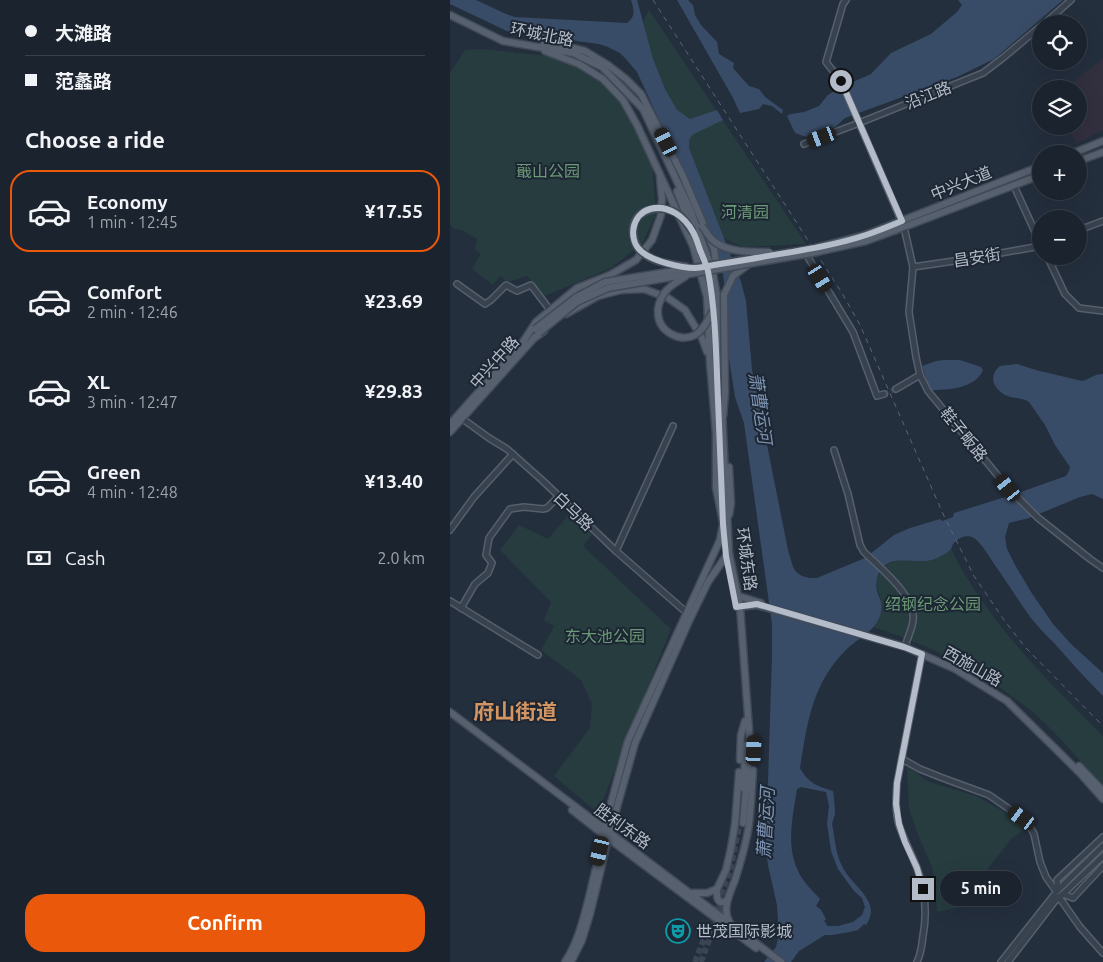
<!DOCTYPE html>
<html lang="en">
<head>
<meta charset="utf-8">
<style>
  body { margin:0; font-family:Ubuntu,"Noto Sans SC",sans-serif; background:#282f3a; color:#f1f3f6; height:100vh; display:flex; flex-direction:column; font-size:19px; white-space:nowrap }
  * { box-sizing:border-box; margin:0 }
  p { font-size:16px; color:#a0a4aa }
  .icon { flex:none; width:28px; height:28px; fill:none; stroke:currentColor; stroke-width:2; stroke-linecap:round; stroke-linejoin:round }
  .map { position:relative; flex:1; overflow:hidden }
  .panel { display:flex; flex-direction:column; background:#1b232e; width:450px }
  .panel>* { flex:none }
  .top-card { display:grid; align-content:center; height:110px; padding:0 25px; background:#1b232e }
  .controls { position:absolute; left:582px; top:15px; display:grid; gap:10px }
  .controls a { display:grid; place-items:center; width:55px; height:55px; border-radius:50%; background:#1b232e; box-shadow:0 5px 20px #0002,0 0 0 1px #39404a; font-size:25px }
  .end { position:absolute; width:22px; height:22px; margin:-11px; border:6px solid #b4bcc9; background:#111; box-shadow:0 0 0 2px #111 }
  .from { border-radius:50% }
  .bubble { position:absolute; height:35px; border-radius:18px; background:#1b232e; box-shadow:0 5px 20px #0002,0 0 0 1px #39404a; font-size:16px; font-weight:700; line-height:35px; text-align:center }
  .car { position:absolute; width:15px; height:30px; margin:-15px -8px; border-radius:6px; box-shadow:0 0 4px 1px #0007; background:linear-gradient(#222 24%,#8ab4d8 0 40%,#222 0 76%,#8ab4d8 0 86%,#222 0) }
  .top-card b { display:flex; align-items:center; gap:18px; height:48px; font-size:19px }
  .top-card b+b { border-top:1px solid #39404a }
  .top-card i { width:12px; height:12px; background:#f1f3f6 }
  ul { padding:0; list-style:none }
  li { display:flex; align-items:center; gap:15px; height:82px; margin:0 10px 8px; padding:0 15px; border:2px solid transparent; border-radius:20px }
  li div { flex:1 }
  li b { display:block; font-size:19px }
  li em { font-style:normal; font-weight:700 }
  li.on { border-color:#ea580c }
  li>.icon { width:45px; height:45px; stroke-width:1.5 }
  h2 { padding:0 25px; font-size:22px; line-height:60px }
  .pay { display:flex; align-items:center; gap:12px; height:55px; padding:0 25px; font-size:19px }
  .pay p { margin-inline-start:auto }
  .primary-button { display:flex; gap:10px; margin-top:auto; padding:10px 25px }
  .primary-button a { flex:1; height:58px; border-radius:20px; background:#ea580c; color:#fff; font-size:20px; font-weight:700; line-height:58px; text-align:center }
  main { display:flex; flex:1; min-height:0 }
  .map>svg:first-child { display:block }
  .medical { fill:#32303f }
  .green { fill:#263c3f }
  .water { fill:#394c67; fill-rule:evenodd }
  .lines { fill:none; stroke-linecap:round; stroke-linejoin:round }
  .minor-tunnel { stroke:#3a4453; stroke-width:5; stroke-dasharray:5 2.5; stroke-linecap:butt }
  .major-tunnel { stroke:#3a4453; stroke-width:6; stroke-dasharray:6 3; stroke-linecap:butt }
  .minor-casing { stroke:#565f6c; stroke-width:8 }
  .major-casing { stroke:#414a57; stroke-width:9 }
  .minor { stroke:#38414e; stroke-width:5 }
  .major { stroke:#56606e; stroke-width:6 }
  .rail { stroke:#5a6575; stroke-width:1; stroke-dasharray:5 5; stroke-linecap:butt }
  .major-bridge-casing { stroke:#414a57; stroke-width:9; stroke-linecap:butt }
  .major-bridge { stroke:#56606e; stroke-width:6 }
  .route { stroke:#b4bcc9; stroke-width:6 }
  .labels { text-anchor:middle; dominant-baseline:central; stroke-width:4; stroke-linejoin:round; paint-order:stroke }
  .street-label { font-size:16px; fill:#b4bcc9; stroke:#1d2633 }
  .park-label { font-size:16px; fill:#6b9a76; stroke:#1d2633 }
  .poi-label { font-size:16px; fill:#b4bcc9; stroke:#1d2633; text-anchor:start }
  .water-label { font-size:18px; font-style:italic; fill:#7c92b1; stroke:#1d2633 }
  .district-label { font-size:21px; font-weight:bold; fill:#d59563; stroke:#1d2633 }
</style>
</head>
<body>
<main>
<section class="panel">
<div class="top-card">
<b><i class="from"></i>大滩路</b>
<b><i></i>范蠡路</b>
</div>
<h2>Choose a ride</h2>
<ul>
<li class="on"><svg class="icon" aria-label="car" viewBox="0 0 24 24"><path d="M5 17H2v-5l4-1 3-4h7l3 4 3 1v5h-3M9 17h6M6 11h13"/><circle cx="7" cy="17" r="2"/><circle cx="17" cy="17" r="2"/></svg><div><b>Economy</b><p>1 min · 12:45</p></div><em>¥17.55</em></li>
<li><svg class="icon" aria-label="car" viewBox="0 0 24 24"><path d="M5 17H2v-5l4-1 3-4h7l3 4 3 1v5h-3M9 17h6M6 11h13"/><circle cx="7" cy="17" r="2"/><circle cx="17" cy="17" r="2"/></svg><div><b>Comfort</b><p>2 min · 12:46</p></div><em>¥23.69</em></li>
<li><svg class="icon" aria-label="car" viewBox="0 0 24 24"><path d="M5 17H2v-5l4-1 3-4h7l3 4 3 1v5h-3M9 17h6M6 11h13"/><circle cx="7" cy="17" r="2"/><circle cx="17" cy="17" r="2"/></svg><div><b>XL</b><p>3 min · 12:47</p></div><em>¥29.83</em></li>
<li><svg class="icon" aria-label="car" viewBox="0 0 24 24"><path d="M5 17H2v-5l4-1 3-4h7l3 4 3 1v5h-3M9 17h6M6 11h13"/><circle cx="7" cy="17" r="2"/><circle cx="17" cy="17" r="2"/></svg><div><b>Green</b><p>4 min · 12:48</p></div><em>¥13.40</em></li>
</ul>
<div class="pay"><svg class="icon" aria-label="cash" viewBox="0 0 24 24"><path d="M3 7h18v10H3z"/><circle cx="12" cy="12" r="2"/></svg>Cash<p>2.0 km</p></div>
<div class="primary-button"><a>Confirm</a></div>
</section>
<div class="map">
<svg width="653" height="962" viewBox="0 0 653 962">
  <rect width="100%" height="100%" fill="#242f3e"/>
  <!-- medical -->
  <polygon class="medical" points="653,58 653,130 626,144 618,126 629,126 629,89 616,89"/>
  <!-- green -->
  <g class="green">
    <polygon points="199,10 356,244 293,247 269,236 186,36"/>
    <polygon points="32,49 127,59 166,91 202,160 206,214 192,244 161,268 95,296 77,276 58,282 50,276 43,285 22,269 31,254 25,250 27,239 12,230 5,229 0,225 0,73 15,50"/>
    <polygon points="120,513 142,534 133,546 221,629 148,813 104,776 140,728 142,704 131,680 91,650 104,626 94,620 101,602 50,550 69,525 98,539"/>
    <path d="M501 549C510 568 521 585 533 602 567 652 611 693 653 736V786C634 766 616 744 596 724 547 679 487 647 423 627 427 622 431 609 431 602 430 593 425 590 427 579 430 562 447 560 461 560 466 561 472 562 477 561 486 560 494 554 501 549Z"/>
    <polygon points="457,766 479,782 526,796 558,814 567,820 575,829 562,838 507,908 487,912 483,869 468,835 459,808"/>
  </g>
  <!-- water -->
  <g class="water">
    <path d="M0 0H26L56 14 65 17 177 23C186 17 184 9 181 0H187L203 59 215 89 227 110 240 119 267 110 273 120 242 135 239 141V148L291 282 296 301 302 370 338 550 343 567 346 572 352 576 360 578H367L415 558 444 535 460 528 490 519 492 521 503 517 504 513 571 492 616 476 619 471 620 467 605 445 595 425 579 402C572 397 563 399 555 395 543 388 538 376 550 366L567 364 586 370 632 381C641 379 643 374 653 374V499L642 494 630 497 579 518 559 523 555 537 557 549 565 565 581 592 603 624 622 645 653 673V696C636 679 620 661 604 643 596 635 588 627 581 618 570 603 560 587 549 571 543 563 532 543 524 538 518 534 509 537 504 543 502 545 502 547 501 549 498 553 489 557 485 559 468 566 444 553 431 569 427 575 425 584 427 591 428 595 430 598 431 602 432 607 431 616 428 620 423 632 404 641 395 651 362 684 357 724 350 768 358 783 367 786 383 791 384 795 385 810 385 814 384 818 382 822 382 825 382 826 383 827 383 829 385 841 386 854 392 866 401 886 433 901 416 925L414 924 408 930 400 932 382 935H375L349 951 341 962H314L326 947 329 935 327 905 318 865 316 847 322 655V624L294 423 285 397 278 352 277 307 273 274 270 260 262 249 234 174 187 72 176 59 170 53 158 47 149 44 59 32 0 4ZM351 787 376 792 379 806 377 823 381 851 388 869 404 891 412 898 415 907 412 915 403 922 388 926H377L376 923 374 921 376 919 371 910 366 906 370 899C365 893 359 888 354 881 334 853 342 821 347 789Z"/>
    <polygon points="227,0 238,0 243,5 245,15 251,25 267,42 269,54 284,63 283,68 299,86 309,89 315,97 333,110 332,114 322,106 313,104 309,109 290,113 282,96"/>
    <polygon points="508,0 613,0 544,59 507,77 395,118 384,128 359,138 345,133 337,116 341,114 354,112 369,106 378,95 387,89 421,74 441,53 481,34 507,12 512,5"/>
    <path d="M494 360H510L531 367 533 370C525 389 497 390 480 390L472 366 486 361Z"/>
  </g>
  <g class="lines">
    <!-- minor-tunnel -->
    <polyline class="minor-tunnel" points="434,394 446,389"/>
    <!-- major-tunnel -->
    <g class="major-tunnel">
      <polyline points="245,962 280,871 290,823"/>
      <polyline points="251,962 275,897"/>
    </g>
    <!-- minor casing -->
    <g class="minor-casing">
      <g id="minor">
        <polyline points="396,0 393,4 376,62 391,81 454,227 463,267 459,312 466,357 470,375 478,391 558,488 587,517 640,559 653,568"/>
        <polyline points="594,24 621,0"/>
        <polyline points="354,144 409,123 533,73 554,57 591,26"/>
        <polyline points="564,186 591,245"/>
        <polyline points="629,230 653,221"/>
        <polyline points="356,254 403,332 427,396 434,394"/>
        <polyline points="597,256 615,294 629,308 653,311"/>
        <polyline points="463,267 511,260 591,246"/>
        <polyline points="7,284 35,304 41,300 56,285 67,291 81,285 100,310"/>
        <polyline points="446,389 470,375"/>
        <polyline points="10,417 39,438 57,449 93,481 166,551 237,613"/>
        <path d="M384 450 398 494 410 545 414 552C430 568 467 597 463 621 462 629 457 639 455 647"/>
        <polyline points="0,530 24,497 63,454"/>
        <polyline points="166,551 223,426"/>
        <polyline points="0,601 88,655"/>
        <polyline points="11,608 25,584 38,573 42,563 36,555 39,538 60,509 74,507 93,509 97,508 109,496"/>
        <polyline points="452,759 470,769 490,777 539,795 572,818 578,823 584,834 590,862 596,877 606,891"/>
        <polyline points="608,890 653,846"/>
        <polyline points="613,894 653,856"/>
        <polyline points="609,897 630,927 653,953"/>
        <path d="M467 962C471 954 472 945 473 936 477 914 475 889 467 868 461 853 454 840 449 825 445 811 446 797 447 783L472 654"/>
        <polyline points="551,962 608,890 607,880 653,837"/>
        <polyline points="558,962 605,901 613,894 623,898 653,866"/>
      </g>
    </g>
    <!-- major casing -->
    <g class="major-casing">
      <g id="major">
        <polyline points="0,15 53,41 123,53 152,67 193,109 240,209 262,269 268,301 272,402"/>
        <polyline points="93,45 101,43 135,51 158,65 176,79 191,94 232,174 264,249 267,268"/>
        <polyline points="95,51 129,64 153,79 173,100 187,125 243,246 257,297 260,363 266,433 266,488 273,522"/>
        <polyline points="621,154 653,141"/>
        <polyline points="629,161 653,152"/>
        <polyline points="227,191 257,269 263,302 267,382"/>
        <polyline points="441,225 591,166"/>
        <polyline points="446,230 591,175"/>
        <polyline points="274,295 283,276 299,264"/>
        <polyline points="116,314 148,296 171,290 194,289 218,298 235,310 252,338 257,352"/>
        <polyline points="83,339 94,331"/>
        <polyline points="73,342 86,322 127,288 160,275 186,260 202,240 211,215 212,198 210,178"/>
        <polyline points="272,412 279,553 290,606 300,743 293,823"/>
        <polyline points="0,424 74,341"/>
        <polyline points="0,432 86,336"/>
        <polyline points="279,467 281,504 279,515"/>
        <polyline points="285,595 311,603"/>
        <polyline points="287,607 307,605 455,647 505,669 557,701 629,772 653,799"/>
        <polyline points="0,712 331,962"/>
        <polyline points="290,760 291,735 295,721"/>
        <polyline points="629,766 653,791"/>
        <polyline points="293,788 296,745"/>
        <path d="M122 810C182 858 245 902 306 948"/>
        <path d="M267 889C267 894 266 899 270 902H275L278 899"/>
        <polyline points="241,893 257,893 267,889 276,870 281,848 285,824 289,772"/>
        <path d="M279 921C272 908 280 893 285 880 290 864 297 840 299 824 301 806 302 788 303 770"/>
        <path d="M115 962C129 941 135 913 141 889 145 871 150 853 154 835V829L178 741 270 540 273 524"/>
        <polyline points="121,962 132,940 140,914 160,832 185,743 239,621 258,582 276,556 279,553"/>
      </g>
    </g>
    <!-- minor -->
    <use href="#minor" class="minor"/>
    <!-- major -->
    <use href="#major" class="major"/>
    <!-- rail -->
    <polyline class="rail" points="203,0 392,293 410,325 494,516 524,576 554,620 575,647 653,726"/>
    <!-- major-bridge casing -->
    <g class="major-bridge-casing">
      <g id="major-bridge">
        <path d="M252 226C256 231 259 238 265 242 280 253 302 252 320 252"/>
        <path d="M238 267C222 264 203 263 191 251 187 248 185 243 184 238 177 210 209 202 228 214 234 218 238 226 243 232"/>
        <path d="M236 276C229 281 220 285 215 292 211 298 207 307 208 314 209 331 229 343 245 335 254 330 258 319 263 311"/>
        <polyline points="85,329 125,298 155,282 361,249 415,235 441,225"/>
        <polyline points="89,333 127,302 158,288 362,253 416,241 446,230"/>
        <polyline points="273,417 275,393 274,295"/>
      </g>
    </g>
    <!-- major-bridge -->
    <use href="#major-bridge" class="major-bridge"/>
  </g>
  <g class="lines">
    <!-- route -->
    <path class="route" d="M391 81 452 221C440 226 428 231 416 235 380 247 339 252 301 259 289 261 276 263 264 265 258 266 251 268 245 268 230 268 203 261 192 252 177 240 182 214 200 209 218 204 235 217 243 232 246 237 248 244 250 250 253 257 256 264 258 271 266 313 266 357 268 400 270 441 271 483 273 524L276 556 286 607 307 604 454 647 472 654 447 783 446 804 449 824 455 842 467 868 473 889"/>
  </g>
  <!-- icons -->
  <defs>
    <g id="theatre-ring" transform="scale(1.25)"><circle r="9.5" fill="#1d2633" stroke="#0f9aa8" stroke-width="1.5"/><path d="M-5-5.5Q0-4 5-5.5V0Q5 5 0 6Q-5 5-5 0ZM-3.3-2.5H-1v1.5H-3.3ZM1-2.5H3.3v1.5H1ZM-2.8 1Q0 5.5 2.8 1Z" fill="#0f9aa8"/></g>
  </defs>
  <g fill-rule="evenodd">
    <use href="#theatre-ring" x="228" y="931"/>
  </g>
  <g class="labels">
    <!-- street labels -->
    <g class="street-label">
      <text transform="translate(92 34) rotate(11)">环城北路</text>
      <text transform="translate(478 95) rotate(-22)">沿江路</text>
      <text transform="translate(511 183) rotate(-22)">中兴大道</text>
      <text transform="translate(527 257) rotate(-9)">昌安街</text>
      <text transform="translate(44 362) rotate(-48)">中兴中路</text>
      <text transform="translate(514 434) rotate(51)">鞋子畈路</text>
      <text transform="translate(124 511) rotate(44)">白马路</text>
      <text transform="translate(297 559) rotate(82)">环城东路</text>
      <text transform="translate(523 666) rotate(29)">西施山路</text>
      <text transform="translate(173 826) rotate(36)">胜利东路</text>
    </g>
    <!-- park labels -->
    <g class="park-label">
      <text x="98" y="171">蕺山公园</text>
      <text x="295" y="212">河清园</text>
      <text x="483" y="604">绍钢纪念公园</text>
      <text x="155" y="636">东大池公园</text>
    </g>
    <!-- poi labels -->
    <g class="poi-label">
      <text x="246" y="931">世茂国际影城</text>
    </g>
    <!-- water labels -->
    <g class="water-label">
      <text transform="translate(311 408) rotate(82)">萧曹运河</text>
      <text transform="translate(315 823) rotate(-87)">萧曹运河</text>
    </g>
    <!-- district labels -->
    <g class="district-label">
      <text x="65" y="711">府山街道</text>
    </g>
  </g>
</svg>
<div class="controls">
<a><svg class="icon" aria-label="locate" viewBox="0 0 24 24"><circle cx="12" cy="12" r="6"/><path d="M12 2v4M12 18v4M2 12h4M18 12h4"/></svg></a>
<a><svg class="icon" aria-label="layers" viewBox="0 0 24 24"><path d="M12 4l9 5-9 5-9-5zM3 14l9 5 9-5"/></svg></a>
<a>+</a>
<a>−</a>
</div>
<i class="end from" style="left:391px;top:81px"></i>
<i class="end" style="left:473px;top:889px"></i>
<div class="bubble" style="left:490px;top:871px;width:82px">5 min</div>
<i class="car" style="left:372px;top:137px;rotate:249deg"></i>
<i class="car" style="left:216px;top:142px;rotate:333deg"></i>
<i class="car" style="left:370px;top:278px;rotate:148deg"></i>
<i class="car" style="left:558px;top:488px;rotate:321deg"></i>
<i class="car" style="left:304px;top:750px;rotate:3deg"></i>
<i class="car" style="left:572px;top:818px;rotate:306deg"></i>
<i class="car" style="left:150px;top:851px;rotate:193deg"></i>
</div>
</main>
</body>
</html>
